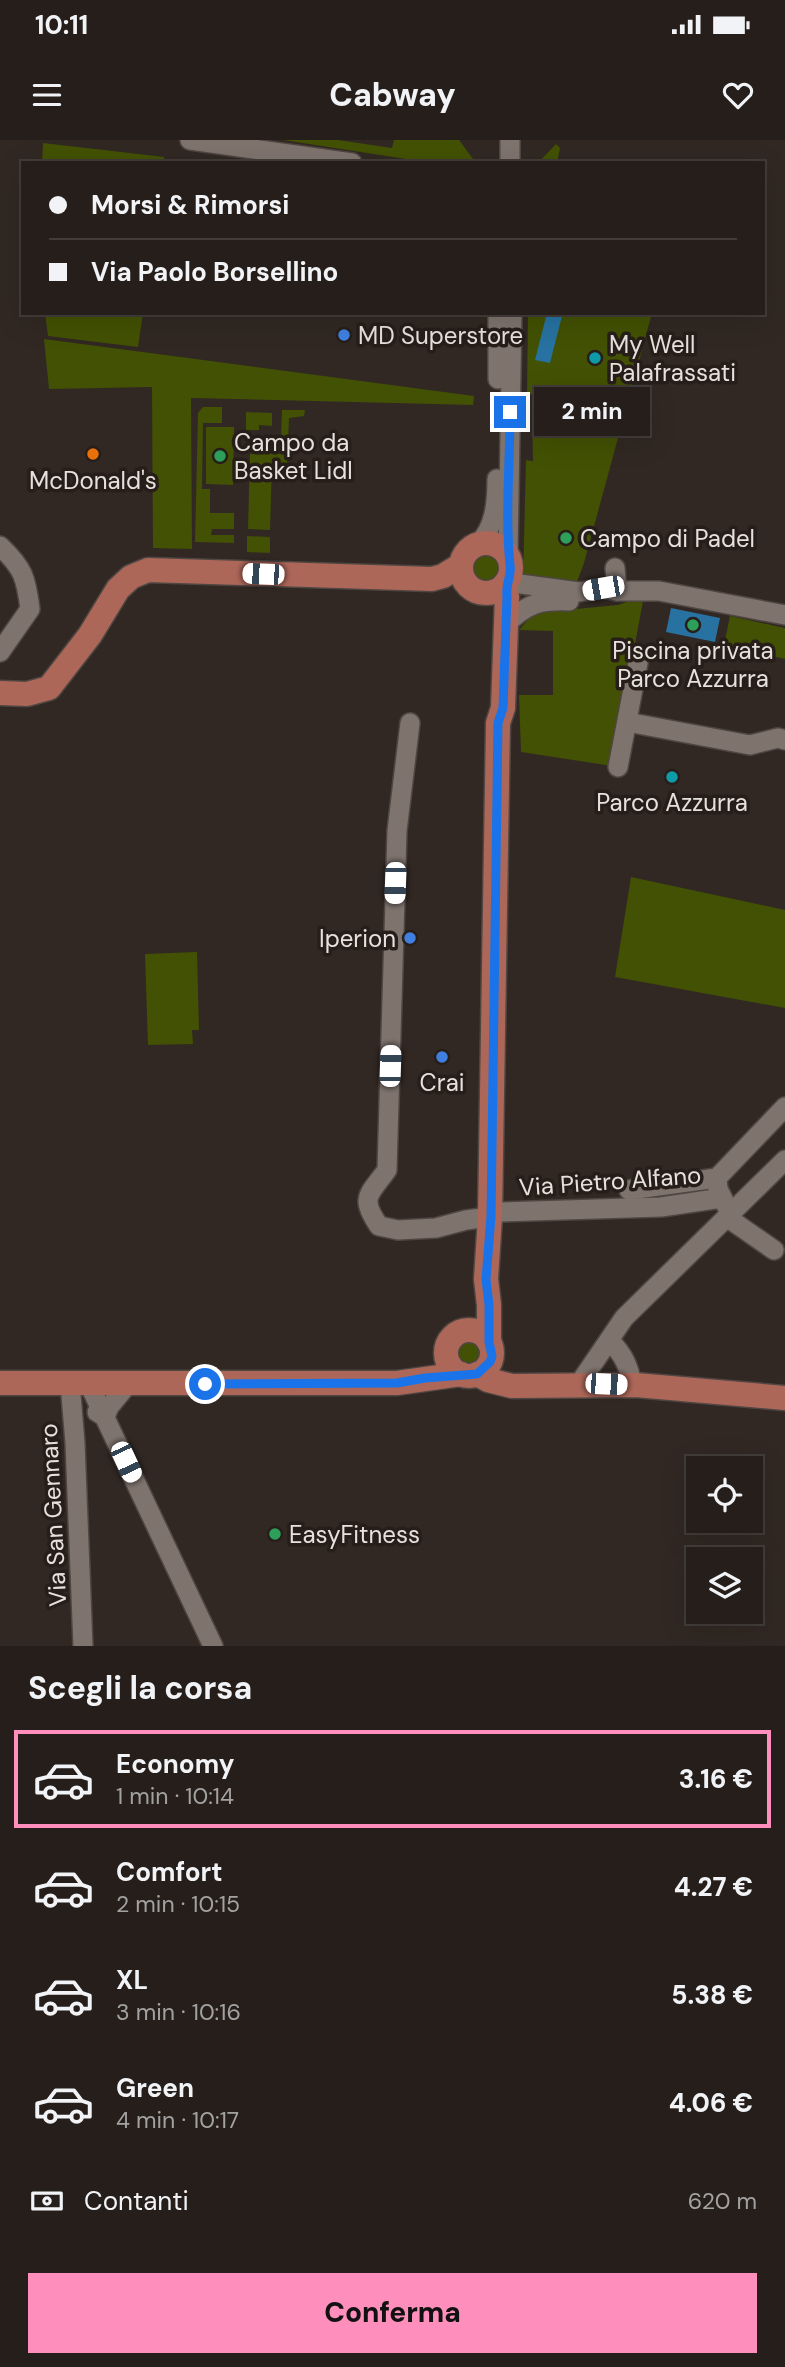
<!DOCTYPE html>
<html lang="it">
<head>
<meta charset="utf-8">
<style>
  body { margin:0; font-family:"DM Sans",sans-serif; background:#312b27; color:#f1f3f6; height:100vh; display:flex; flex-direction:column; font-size:26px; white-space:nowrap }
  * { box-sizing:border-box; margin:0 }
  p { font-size:23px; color:#a3a2a2 }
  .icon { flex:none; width:38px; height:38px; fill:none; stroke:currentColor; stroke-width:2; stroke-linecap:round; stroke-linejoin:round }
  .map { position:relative; height:1506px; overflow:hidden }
  .side { display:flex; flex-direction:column; background:#251e1a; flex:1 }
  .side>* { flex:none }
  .top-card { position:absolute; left:21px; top:21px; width:744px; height:154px; border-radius:0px; box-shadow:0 7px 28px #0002,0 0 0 2px #423c39; display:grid; align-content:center; height:154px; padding:0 28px; background:#251e1a }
  .fabs { position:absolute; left:686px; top:1316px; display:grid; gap:14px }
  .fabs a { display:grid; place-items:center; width:77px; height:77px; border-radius:0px; background:#251e1a; box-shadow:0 7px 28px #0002,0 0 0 2px #423c39; font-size:35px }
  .end { position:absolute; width:32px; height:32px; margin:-16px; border:9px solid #1a73e8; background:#fff; box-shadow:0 0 0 4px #fff }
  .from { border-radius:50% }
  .bubble { position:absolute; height:49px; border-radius:0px; background:#251e1a; box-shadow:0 7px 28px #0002,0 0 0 2px #423c39; font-size:23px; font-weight:800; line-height:49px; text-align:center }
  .car { position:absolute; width:21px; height:42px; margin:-21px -10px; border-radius:9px; box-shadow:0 0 5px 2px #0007; background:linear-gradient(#fff 24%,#345 0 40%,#fff 0 76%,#345 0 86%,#fff 0) }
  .top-card b { display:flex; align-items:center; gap:24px; height:66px; font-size:26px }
  .top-card b+b { border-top:2px solid #423c39 }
  .top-card i { width:18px; height:18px; background:#f1f3f6 }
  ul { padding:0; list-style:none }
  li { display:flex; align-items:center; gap:21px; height:98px; margin:0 14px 10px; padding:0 14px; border:4px solid transparent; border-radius:0px }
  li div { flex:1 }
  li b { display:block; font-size:26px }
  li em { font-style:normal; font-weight:800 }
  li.current { border-color:#fe8ebb }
  li>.icon { width:63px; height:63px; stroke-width:1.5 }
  h2 { padding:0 28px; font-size:32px; line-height:84px }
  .pay { display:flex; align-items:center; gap:18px; height:77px; padding:0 28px; font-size:26px }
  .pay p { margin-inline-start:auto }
  .cta { display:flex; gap:14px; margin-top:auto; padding:14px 28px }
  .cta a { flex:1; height:80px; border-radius:0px; background:#fe8ebb; color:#111; font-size:28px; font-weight:800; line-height:80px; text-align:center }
  .status { display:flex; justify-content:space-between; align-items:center; height:49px; padding:0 35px; background:#251e1a; direction:ltr }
  .status svg { height:19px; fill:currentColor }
  header { display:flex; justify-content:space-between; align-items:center; height:91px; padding:0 28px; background:#251e1a; font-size:32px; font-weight:800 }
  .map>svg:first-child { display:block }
  .green { fill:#425103 }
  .water { fill:#2772a1 }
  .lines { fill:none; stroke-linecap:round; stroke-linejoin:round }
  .minor-casing { stroke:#4f4642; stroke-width:22 }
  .major-casing { stroke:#4f4642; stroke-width:27 }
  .minor { stroke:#7e736d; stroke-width:19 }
  .major { stroke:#ad6759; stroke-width:24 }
  .route { stroke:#1a73e8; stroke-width:9 }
  .shop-dot { fill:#3f7fe0; stroke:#271e19; stroke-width:2.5 }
  .culture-dot { fill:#0f9aa8; stroke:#271e19; stroke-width:2.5 }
  .food-dot { fill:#e8710a; stroke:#271e19; stroke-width:2.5 }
  .leisure-dot { fill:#2e9e5b; stroke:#271e19; stroke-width:2.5 }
  .labels { text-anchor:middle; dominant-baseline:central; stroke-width:7; stroke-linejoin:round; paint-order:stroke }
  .poi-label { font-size:24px; fill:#e7e1dd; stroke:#271e19; text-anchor:start }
  .street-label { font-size:24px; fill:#e7e1dd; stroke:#271e19 }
</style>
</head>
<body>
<div class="status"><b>10:11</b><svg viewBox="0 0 49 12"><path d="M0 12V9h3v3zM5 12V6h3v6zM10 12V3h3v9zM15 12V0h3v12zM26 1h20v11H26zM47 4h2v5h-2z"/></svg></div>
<header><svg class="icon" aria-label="menu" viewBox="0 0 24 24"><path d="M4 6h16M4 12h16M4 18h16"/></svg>Cabway<svg class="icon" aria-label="heart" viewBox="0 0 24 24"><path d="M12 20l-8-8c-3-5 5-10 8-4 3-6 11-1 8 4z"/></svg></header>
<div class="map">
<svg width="785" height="1506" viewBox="0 0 785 1506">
  <rect width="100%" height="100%" fill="#312823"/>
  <!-- green -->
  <g class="green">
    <polygon points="283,0 338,0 392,8 394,0 459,0 476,23 432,23"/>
    <polygon points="43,3 164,17 164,23 42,23"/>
    <polygon points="556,4 560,8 557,23 538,23"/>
    <polygon points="45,173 143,173 138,207 48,196"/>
    <polygon points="528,173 652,173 584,423 575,447 523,439 526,320 533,321 532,272 536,256 527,253"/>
    <polygon points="44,199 474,256 473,265 191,258 192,409 153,408 152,247 49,249"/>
    <polygon points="203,267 222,267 222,283 203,283 202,349 210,349 210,373 234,373 234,389 212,389 211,395 234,395 234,403 195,402 198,273"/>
    <polygon points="282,270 305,270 304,276 289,278 287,323 272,323 270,390 248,389 250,314 256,314 257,297 281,298"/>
    <polygon points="246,272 272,273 272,286 259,285 259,290 246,290"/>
    <polygon points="206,287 234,287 233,345 206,344"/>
    <polygon points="247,396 270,397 270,413 247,412"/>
    <circle cx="486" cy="428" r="12"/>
    <polygon points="644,456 612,626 521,612 519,555 553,555 553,491 519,490 534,473 618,465"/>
    <polygon points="730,476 785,488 785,519 724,505"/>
    <polygon points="631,737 785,770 785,868 615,837"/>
    <polygon points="197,812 199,890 192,890 193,904 148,905 145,814"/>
    <circle cx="468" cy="1213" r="11"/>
  </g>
  <!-- water -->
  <g class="water">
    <polygon points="547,173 562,176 550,223 535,220"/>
    <polygon points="671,468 720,478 715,502 666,492"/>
  </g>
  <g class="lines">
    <!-- minor casing -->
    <g class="minor-casing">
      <g id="minor">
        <polyline points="190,0 352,23"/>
        <polyline points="510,23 510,0"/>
        <polyline points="498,173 498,239"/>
        <path d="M478 404C495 388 497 362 497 339"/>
        <path d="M0 406C23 428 26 437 30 469L0 512"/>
        <polyline points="508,417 512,173"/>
        <polyline points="615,428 617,451"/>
        <polyline points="506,442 579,452 603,448 617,451 659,451 785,475"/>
        <path d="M506 484C528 463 540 460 569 461"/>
        <polyline points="627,582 750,605 778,598 785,600"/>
        <path d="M410 583 397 691 387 1030C369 1055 359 1057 379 1086L398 1090 436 1088 466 1080 490 1077"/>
        <polyline points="618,627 638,523"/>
        <polyline points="629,1050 717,1038"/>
        <polyline points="727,1067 718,1049 717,1038 785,967"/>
        <polyline points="500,1072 661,1067 722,1058"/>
        <polyline points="728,1078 774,1110"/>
        <path d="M610 1201C623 1214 629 1226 632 1245"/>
        <polyline points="70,1243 75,1303 83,1506"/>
        <polyline points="89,1244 213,1506"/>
        <polyline points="579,1244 624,1178 785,1020"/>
        <polyline points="97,1272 105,1277 109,1267 128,1244"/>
      </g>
    </g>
    <!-- major casing -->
    <g class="major-casing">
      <g id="major">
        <circle cx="486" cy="428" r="25"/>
        <polyline points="0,553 27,554 49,548 90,495 118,449 131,437 148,430 432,439 443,436 461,425"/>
        <circle cx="469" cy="1213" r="23"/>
        <polyline points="489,1202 489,1165 486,1139 490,1077 498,583 503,568 507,457 505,444"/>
        <polyline points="477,1234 488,1240 512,1246 636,1245 785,1258"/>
        <polyline points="0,1243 397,1243 461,1234"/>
      </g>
    </g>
    <!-- minor -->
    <use href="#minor" class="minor"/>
    <!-- major -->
    <use href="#major" class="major"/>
  </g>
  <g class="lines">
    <!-- route -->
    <path class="route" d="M205 1244 397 1243 425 1238 477 1234 490 1222 492 1216 489 1202V1165L486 1139 491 1077 498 583 503 568 507 457C505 443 512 437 510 425 505 375 510 323 510 272"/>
  </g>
  <!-- markers -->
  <g class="shop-dot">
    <circle cx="344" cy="195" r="7"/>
    <circle cx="410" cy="798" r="7"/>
    <circle cx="442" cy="917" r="7"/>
  </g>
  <g class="culture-dot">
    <circle cx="595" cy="218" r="7"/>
    <circle cx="672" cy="637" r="7"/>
  </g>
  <circle class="food-dot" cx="93" cy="314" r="7"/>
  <g class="leisure-dot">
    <circle cx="220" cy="316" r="7"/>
    <circle cx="566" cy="398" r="7"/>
    <circle cx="693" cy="485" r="7"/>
    <circle cx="275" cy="1394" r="7"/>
  </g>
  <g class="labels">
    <!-- poi labels -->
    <g class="poi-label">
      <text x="358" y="195">MD Superstore</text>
      <text x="609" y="204">My Well<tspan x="609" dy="28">Palafrassati</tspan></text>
      <text x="234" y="302">Campo da<tspan x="234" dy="28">Basket Lidl</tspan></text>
      <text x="93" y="340" text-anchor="middle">McDonald's</text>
      <text x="580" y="398">Campo di Padel</text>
      <text x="693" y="510" text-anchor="middle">Piscina privata<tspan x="693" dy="28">Parco Azzurra</tspan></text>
      <text x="672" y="662" text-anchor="middle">Parco Azzurra</text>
      <text x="396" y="798" text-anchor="end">Iperion</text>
      <text x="442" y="942" text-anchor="middle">Crai</text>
      <text x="289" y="1394">EasyFitness</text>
    </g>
    <!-- street labels -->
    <g class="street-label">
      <text transform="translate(610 1041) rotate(-4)">Via Pietro Alfano</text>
      <text transform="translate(53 1375) rotate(-93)">Via San Gennaro</text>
    </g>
  </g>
</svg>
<div class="fabs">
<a><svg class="icon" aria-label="locate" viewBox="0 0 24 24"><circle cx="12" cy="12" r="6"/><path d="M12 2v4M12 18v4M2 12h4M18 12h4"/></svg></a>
<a><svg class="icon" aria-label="layers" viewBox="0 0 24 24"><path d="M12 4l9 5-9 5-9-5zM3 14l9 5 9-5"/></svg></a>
</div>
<i class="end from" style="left:205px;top:1244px"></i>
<i class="end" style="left:510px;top:272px"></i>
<div class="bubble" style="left:534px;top:247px;width:116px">2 min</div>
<i class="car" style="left:263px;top:434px;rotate:272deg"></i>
<i class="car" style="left:603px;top:448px;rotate:260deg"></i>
<i class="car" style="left:395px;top:743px;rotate:182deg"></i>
<i class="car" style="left:390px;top:926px;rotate:2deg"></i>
<i class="car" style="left:606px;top:1244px;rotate:92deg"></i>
<i class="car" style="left:126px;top:1322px;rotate:155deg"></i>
<div class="top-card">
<b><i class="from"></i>Morsi &amp; Rimorsi</b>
<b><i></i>Via Paolo Borsellino</b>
</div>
</div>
<section class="side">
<h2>Scegli la corsa</h2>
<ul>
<li class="current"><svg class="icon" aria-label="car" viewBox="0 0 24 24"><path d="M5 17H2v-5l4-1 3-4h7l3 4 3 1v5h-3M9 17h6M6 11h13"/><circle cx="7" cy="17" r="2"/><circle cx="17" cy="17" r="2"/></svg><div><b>Economy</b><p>1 min · 10:14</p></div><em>3.16 €</em></li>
<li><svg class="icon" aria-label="car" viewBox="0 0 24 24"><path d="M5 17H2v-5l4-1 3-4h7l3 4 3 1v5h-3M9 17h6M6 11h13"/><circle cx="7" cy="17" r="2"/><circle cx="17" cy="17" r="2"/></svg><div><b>Comfort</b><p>2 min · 10:15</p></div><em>4.27 €</em></li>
<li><svg class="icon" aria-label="car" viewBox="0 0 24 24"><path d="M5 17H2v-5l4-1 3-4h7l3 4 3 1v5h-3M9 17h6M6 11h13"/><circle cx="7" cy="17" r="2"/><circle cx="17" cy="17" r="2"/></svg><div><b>XL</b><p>3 min · 10:16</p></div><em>5.38 €</em></li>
<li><svg class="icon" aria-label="car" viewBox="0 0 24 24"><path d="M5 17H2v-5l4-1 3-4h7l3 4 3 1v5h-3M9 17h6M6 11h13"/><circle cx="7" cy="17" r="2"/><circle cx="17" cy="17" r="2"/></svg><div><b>Green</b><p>4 min · 10:17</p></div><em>4.06 €</em></li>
</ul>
<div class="pay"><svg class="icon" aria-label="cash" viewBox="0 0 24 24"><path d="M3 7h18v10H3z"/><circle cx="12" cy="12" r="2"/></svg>Contanti<p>620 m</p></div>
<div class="cta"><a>Conferma</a></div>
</section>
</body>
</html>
